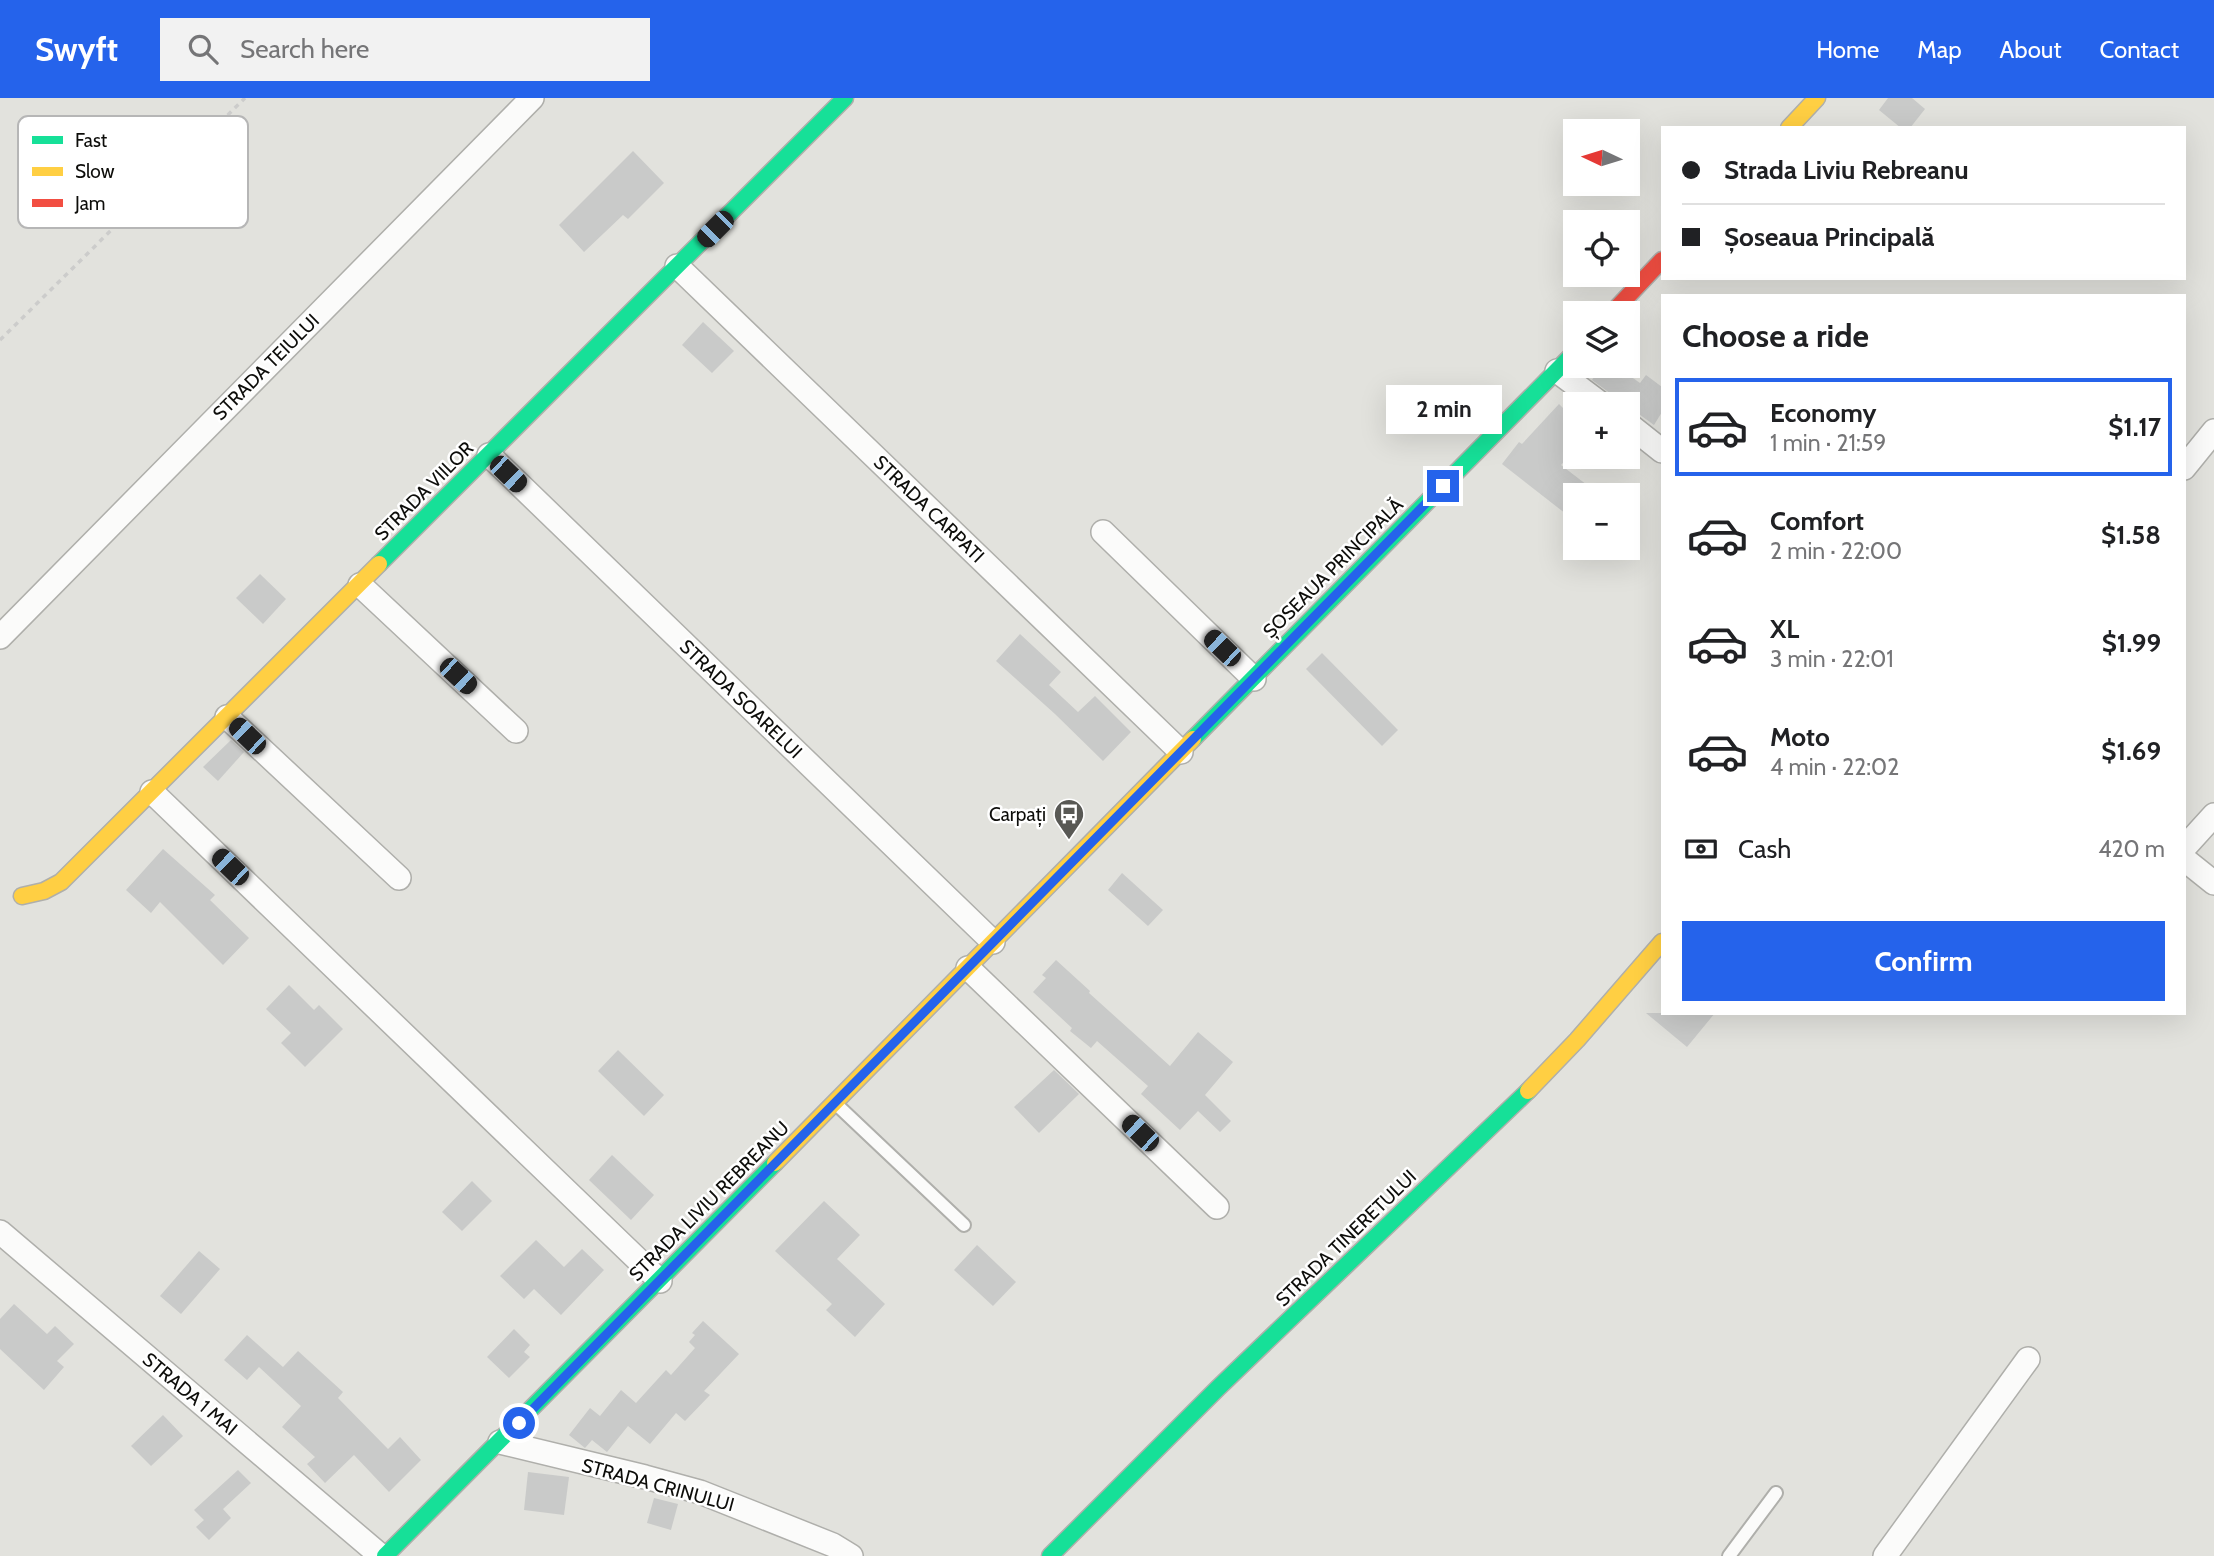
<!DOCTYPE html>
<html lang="en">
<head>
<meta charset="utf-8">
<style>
  body { margin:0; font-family:Cabin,sans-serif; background:#f2f2f2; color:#202124; height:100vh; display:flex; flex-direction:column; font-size:26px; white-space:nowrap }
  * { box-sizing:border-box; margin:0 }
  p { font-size:23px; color:#757577 }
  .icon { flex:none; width:38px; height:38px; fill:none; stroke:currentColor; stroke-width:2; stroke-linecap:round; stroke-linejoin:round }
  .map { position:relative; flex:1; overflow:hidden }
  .sheet { position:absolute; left:1661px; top:196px; width:525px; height:721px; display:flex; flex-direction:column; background:#fff; border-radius:0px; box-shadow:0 7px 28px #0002 }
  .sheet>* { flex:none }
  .top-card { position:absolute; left:1661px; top:28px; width:525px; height:154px; border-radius:0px; box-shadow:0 7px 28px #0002; display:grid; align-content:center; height:154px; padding:0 21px; background:#fff }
  .needle { width:46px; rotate:274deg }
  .fabs { position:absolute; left:1563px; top:21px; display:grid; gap:14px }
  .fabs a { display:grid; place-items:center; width:77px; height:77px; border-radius:0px; background:#fff; box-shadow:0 7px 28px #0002; font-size:35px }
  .end { position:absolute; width:32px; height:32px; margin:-16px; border:9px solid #2563eb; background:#fff; box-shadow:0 0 0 4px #fff }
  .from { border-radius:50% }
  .bubble { position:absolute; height:49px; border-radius:0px; background:#fff; box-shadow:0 7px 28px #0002; font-size:23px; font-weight:700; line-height:49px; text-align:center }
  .car { position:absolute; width:21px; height:42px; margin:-21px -10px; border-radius:9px; box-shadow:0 0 5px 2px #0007; background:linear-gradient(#222 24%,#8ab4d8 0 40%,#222 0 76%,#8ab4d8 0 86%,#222 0) }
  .top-card b { display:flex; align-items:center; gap:24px; height:66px; font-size:26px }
  .top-card b+b { border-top:2px solid #e0e0e0 }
  .top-card i { width:18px; height:18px; background:#202124 }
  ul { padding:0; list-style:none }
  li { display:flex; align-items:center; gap:21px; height:98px; margin:0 14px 10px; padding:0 7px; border:4px solid transparent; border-radius:0px }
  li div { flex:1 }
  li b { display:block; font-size:26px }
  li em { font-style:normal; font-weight:700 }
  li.active { border-color:#2563eb }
  li>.icon { width:63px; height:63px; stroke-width:1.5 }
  h2 { padding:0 21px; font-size:32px; line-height:84px }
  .pay { display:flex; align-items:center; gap:18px; height:77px; padding:0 21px; font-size:26px }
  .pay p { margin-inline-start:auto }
  .button { display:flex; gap:14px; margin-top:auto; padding:14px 21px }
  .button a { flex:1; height:80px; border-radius:0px; background:#2563eb; color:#fff; font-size:28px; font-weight:700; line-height:80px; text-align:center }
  header { display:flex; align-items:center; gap:42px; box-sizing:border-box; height:98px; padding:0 35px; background:#2563eb; color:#fff }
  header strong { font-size:33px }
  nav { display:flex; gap:38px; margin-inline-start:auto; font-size:24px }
  .search { width:490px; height:63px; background:#f2f2f2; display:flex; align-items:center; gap:18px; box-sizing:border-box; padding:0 24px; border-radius:0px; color:#757577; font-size:26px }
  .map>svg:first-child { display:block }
  .building { fill:#c9cac9 }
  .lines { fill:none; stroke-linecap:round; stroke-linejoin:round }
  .lane-casing { stroke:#afafab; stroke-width:16 }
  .street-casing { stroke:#afafab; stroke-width:26 }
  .fast-casing { stroke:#afafab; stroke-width:19 }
  .slow-casing { stroke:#afafab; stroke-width:19 }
  .jam-casing { stroke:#afafab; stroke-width:19 }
  .path { stroke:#cccccb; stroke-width:3.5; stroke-dasharray:5 5; stroke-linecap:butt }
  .lane { stroke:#fbfbfa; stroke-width:12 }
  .street { stroke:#fbfbfa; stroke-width:23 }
  .fast { stroke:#16e098; stroke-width:16 }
  .slow { stroke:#ffcf43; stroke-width:16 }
  .jam { stroke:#f24e42; stroke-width:16 }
  .route { stroke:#2563eb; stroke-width:9 }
  .labels { text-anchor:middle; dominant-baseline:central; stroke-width:5; stroke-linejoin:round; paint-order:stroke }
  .street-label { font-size:19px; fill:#0d0d0a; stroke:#fff }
  .poi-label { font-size:19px; fill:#0d0d0a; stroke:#fff; text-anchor:end }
  .key { fill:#fff; stroke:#b6b6b6; stroke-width:2 }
  .key-label { font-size:19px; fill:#0d0d0a }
</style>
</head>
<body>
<header>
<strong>Swyft</strong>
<div class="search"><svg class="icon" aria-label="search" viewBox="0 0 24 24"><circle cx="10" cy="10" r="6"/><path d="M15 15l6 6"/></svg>Search here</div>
<nav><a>Home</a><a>Map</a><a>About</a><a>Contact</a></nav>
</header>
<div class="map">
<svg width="2214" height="1458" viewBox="0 0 2214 1458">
  <rect width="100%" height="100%" fill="#e2e2dd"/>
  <!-- building -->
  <g class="building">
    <polygon points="1888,0 1912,0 1925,11 1910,30 1901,30 1879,12"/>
    <polygon points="633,53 664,85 628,121 623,117 584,154 559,127"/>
    <polygon points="703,224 734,253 712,275 682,247"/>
    <polygon points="1601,268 1616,268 1640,285 1646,277 1662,289 1662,314 1654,327 1592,282"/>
    <polygon points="1559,306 1575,322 1575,352 1561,367 1600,397 1575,397 1575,423 1502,366 1519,344 1522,346"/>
    <polygon points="260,476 286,501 263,526 236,500"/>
    <polygon points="1020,536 1061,574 1049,587 1078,614 1095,598 1131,634 1103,663 1055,616 996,563"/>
    <polygon points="1322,555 1398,632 1382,648 1306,571"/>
    <polygon points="231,642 244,654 218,683 203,669"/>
    <polygon points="163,751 215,797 210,802 249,840 223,867 160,804 151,815 126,792"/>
    <polygon points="1122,775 1163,812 1148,828 1108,792"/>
    <polygon points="1056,862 1090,893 1089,895 1170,968 1198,934 1233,964 1205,997 1231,1023 1220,1034 1198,1013 1180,1032 1141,996 1148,988 1097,943 1091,950 1070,933 1072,930 1033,894 1046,880 1042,877"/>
    <polygon points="289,887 314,912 319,907 343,931 305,969 281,945 291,935 266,911"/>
    <polygon points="1646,915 1715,915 1687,949"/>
    <polygon points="618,952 664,997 644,1018 598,973"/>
    <polygon points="1054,972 1079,996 1039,1035 1014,1009"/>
    <polygon points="612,1057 654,1097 631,1122 589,1082"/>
    <polygon points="472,1083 492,1103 462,1133 442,1114"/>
    <polygon points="824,1103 860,1137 837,1161 885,1206 855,1239 826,1212 832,1206 775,1153"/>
    <polygon points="536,1142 564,1169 582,1151 604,1172 561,1217 534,1191 524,1201 500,1178"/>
    <polygon points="977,1147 1016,1184 993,1208 954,1172"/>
    <polygon points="199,1153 220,1171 181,1216 160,1198"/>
    <polygon points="14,1206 47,1236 55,1228 74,1246 57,1263 64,1269 44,1292 0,1251 0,1221"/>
    <polygon points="703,1223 739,1256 704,1293 710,1297 685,1323 676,1315 650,1346 628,1328 607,1354 592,1342 585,1350 569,1337 590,1310 600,1318 621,1292 636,1305 666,1272 671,1277 695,1250 689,1244 695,1237 692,1235"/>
    <polygon points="514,1231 530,1247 524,1254 530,1259 509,1280 487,1259"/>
    <polygon points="247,1237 283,1269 298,1253 343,1294 338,1300 388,1351 400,1339 421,1362 389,1394 354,1357 325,1385 307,1366 315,1359 282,1329 301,1308 259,1269 247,1282 224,1262"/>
    <polygon points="163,1317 183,1338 151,1368 131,1348"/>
    <polygon points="238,1372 251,1385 223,1411 231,1420 209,1442 196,1429 204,1422 194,1412"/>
    <polygon points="528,1374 569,1379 564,1417 524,1412"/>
    <polygon points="654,1400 678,1406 671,1432 647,1425"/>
  </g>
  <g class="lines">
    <!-- lane casing -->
    <g class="lane-casing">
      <g id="lane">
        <polyline points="835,1005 964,1127"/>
        <polyline points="1729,1458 1776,1395"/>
      </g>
    </g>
    <!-- street casing -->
    <g class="street-casing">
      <g id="street">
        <polyline points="677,168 1181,654"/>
        <polyline points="1557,273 1601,306"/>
        <polyline points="1628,326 1662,353"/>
        <polyline points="489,357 993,844"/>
        <polyline points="2184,370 2214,333"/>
        <polyline points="1103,434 1254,581"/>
        <polyline points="360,487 516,633"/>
        <polyline points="0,539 532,0"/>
        <polyline points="227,619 399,780"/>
        <polyline points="152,694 660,1183"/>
        <polyline points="2184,750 2214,717"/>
        <polyline points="2184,761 2214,785"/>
        <polyline points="968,870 1217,1109"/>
        <polyline points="0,1134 381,1458"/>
        <polyline points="500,1344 645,1379 700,1394 833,1447 851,1458"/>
        <polyline points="1885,1458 2028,1261"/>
      </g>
    </g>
    <!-- fast casing -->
    <g class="fast-casing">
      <g id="fast">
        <polyline points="379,466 845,0"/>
        <polyline points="1193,641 1575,254"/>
        <polyline points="385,1458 775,1065"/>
        <polyline points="1050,1458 1218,1290 1528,993"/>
      </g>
    </g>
    <!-- slow casing -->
    <g class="slow-casing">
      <g id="slow">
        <polyline points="1789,30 1817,0"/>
        <polyline points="22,798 44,793 61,784 379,466"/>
        <polyline points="1528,993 1577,942 1662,844"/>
        <polyline points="775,1065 1193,641"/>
      </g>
    </g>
    <!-- jam casing -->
    <g class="jam-casing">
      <polyline id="jam" points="1612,215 1662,162"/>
    </g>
    <!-- path -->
    <polyline class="path" points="0,242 245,0"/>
    <!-- lane -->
    <use href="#lane" class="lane"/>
    <!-- street -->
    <use href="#street" class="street"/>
    <!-- fast -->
    <use href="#fast" class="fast"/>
    <!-- slow -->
    <use href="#slow" class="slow"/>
    <!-- jam -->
    <use href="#jam" class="jam"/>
  </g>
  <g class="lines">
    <!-- route -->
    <polyline class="route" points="519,1325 1443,388"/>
  </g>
  <!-- icons -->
  <defs>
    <g id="bus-pin" transform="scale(1.575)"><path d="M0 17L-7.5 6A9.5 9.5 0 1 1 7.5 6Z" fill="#585854" stroke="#fff"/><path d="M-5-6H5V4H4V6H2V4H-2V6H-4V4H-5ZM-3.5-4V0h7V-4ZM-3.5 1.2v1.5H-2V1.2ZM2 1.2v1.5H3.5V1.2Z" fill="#fff"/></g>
  </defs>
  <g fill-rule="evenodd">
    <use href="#bus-pin" x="1069" y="716"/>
  </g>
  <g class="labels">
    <!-- street labels -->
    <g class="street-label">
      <text transform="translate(266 269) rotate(-45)">STRADA TEIULUI</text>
      <text transform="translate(424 393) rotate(-45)">STRADA VIILOR</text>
      <text transform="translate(929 411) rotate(44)">STRADA CARPATI</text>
      <text transform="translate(1333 470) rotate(-45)">ȘOSEAUA PRINCIPALĂ</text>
      <text transform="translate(741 601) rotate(44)">STRADA SOARELUI</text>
      <text transform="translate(709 1103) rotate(-45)">STRADA LIVIU REBREANU</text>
      <text transform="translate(1346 1140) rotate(-44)">STRADA TINERETULUI</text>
      <text transform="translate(190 1296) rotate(40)">STRADA 1 MAI</text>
      <text transform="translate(658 1387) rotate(15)">STRADA CRINULUI</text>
    </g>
    <!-- poi labels -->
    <g class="poi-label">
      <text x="1046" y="716">Carpați</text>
    </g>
  </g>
  <!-- legend -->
  <rect x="18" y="18" width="230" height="112" rx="10" class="key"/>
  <rect x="32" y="38" width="31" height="8" fill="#16e098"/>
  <rect x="32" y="69" width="31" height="9" fill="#ffcf43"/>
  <rect x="32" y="101" width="31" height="8" fill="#f24e42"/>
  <g class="key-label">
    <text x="75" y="49">Fast</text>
    <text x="75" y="80">Slow</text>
    <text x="75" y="112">Jam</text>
  </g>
</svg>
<div class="fabs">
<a><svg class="needle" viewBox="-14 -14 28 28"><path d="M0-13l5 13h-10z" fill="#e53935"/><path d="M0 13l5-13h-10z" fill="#757577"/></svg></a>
<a><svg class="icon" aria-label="locate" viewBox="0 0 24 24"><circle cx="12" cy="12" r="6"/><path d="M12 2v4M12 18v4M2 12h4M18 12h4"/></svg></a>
<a><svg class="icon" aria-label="layers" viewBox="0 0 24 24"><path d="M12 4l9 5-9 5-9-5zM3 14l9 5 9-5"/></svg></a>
<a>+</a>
<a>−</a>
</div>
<i class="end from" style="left:519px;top:1325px"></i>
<i class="end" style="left:1443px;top:388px"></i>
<div class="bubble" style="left:1386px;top:287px;width:116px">2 min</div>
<i class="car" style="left:715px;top:131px;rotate:225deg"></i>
<i class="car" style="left:508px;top:376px;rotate:134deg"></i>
<i class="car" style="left:1222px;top:550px;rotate:314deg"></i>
<i class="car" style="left:458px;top:578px;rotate:133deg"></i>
<i class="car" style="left:247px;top:638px;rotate:314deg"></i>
<i class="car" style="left:230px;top:769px;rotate:314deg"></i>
<i class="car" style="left:1140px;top:1035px;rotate:314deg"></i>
<div class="top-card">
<b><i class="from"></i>Strada Liviu Rebreanu</b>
<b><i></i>Șoseaua Principală</b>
</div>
<section class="sheet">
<h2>Choose a ride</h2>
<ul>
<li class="active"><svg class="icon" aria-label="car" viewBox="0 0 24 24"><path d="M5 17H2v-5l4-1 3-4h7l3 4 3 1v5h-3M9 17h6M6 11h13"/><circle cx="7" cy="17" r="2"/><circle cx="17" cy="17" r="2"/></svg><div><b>Economy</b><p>1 min · 21:59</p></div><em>$1.17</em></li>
<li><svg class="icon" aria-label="car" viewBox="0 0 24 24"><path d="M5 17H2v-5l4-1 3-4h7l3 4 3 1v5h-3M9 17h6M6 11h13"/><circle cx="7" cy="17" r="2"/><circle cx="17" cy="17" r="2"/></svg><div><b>Comfort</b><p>2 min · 22:00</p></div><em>$1.58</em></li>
<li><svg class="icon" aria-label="car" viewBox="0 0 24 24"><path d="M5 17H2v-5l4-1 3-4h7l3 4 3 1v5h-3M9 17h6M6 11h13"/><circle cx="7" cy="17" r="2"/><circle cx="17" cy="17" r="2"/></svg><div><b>XL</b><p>3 min · 22:01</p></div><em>$1.99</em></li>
<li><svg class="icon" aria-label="car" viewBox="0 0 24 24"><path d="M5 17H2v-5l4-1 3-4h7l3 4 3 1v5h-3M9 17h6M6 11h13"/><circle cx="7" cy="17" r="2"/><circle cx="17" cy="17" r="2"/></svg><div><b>Moto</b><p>4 min · 22:02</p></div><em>$1.69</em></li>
</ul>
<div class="pay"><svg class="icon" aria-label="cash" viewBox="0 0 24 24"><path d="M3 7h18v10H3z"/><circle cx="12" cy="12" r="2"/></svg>Cash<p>420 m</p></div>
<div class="button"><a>Confirm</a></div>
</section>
</div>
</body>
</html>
